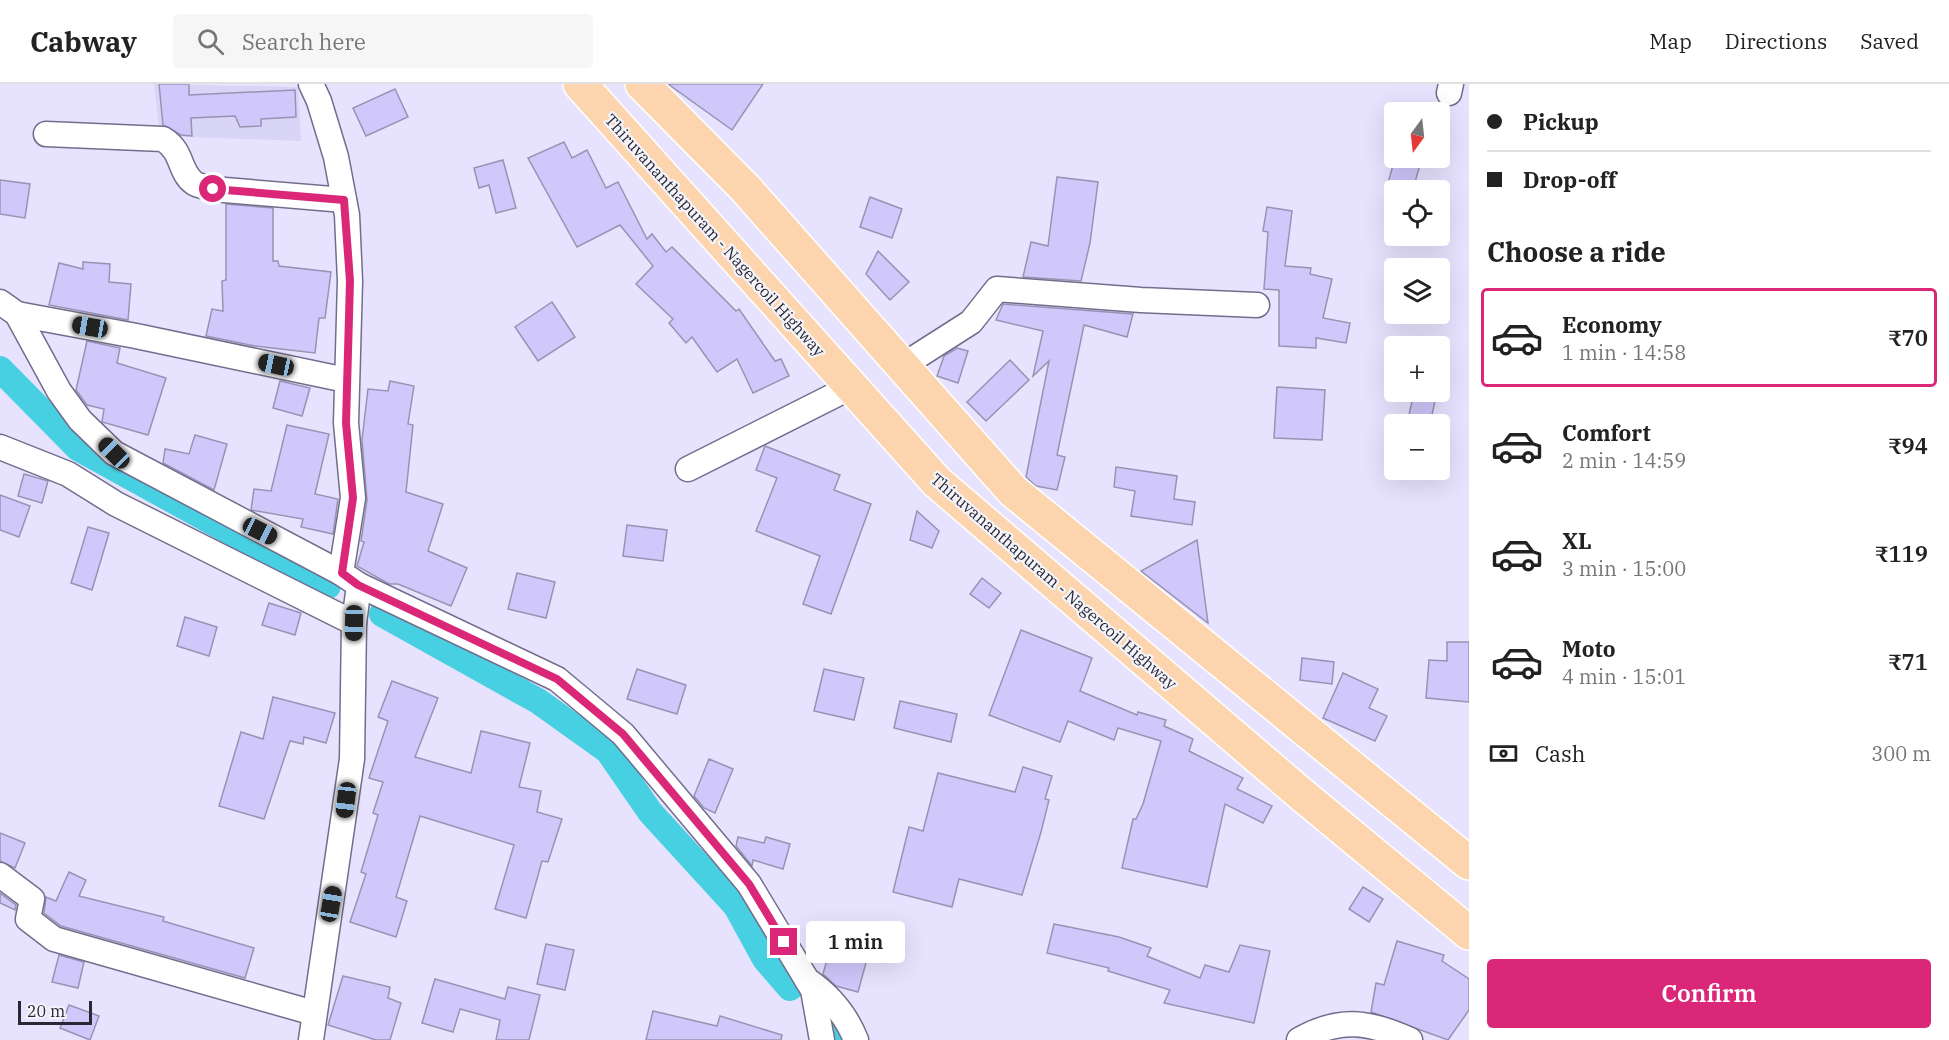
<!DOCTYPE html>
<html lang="en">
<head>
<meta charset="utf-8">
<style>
  body { margin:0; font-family:"IBM Plex Serif",serif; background:#f6f6f6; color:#222; height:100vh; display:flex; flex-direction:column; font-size:22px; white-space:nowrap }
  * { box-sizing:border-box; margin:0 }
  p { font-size:20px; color:#767676 }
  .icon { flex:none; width:33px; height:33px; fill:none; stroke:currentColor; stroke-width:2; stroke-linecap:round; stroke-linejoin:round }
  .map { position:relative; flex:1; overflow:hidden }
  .side { display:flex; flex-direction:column; background:#fff; width:480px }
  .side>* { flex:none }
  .top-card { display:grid; align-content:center; height:132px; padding:0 18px; background:#fff }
  .needle { width:39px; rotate:195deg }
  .tools { position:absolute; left:1384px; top:18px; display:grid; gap:12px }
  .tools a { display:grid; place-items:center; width:66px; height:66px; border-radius:6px; background:#fff; box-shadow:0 6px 24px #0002; font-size:30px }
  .scale { position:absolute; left:18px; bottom:15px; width:74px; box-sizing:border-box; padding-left:6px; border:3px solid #292734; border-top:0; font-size:16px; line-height:21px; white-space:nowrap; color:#292734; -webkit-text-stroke:4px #f4f4fb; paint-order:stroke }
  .end { position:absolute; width:27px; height:27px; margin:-14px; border:8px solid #db2777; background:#fff; box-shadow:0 0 0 3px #fff }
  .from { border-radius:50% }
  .bubble { position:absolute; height:42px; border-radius:6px; background:#fff; box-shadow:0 6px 24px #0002; font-size:20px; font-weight:600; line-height:42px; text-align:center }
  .car { position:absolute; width:18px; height:36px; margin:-18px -9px; border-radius:8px; box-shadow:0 0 4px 2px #0007; background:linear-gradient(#222 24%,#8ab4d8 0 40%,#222 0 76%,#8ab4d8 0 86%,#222 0) }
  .top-card b { display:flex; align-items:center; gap:21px; height:57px; font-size:22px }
  .top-card b+b { border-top:2px solid #e0e0e0 }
  .top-card i { width:15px; height:15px; background:#222 }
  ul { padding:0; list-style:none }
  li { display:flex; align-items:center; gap:18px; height:99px; margin:0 12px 9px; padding:0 6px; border:3px solid transparent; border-radius:6px }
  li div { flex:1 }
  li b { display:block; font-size:22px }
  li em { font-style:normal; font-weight:600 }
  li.on { border-color:#db2777 }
  li>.icon { width:54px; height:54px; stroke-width:1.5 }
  h2 { padding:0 18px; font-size:27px; line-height:72px }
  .pay { display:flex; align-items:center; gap:15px; height:66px; padding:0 18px; font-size:22px }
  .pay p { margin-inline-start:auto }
  .button { display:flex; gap:12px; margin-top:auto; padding:12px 18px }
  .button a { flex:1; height:69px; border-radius:6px; background:#db2777; color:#fff; font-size:24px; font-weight:600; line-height:69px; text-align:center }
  header { display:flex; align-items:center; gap:36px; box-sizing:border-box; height:84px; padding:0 30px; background:#fff; border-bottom:2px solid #e0e0e0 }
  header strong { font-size:28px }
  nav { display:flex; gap:33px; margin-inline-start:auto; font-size:21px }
  .search { width:420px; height:54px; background:#f6f6f6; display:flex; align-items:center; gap:15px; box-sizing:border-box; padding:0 21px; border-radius:6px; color:#767676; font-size:22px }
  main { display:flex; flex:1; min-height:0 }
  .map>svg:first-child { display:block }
  .built { fill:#d9d5f6 }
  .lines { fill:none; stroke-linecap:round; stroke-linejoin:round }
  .canal { stroke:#47cfe2; stroke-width:26 }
  .building { fill:#d0c8fb; stroke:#9893b3; stroke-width:1.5 }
  .minor-casing { stroke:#726d8c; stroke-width:27 }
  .primary-casing { stroke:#fff; stroke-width:36 }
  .minor { stroke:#fff; stroke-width:24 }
  .primary { stroke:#fcd4ad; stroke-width:33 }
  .route { stroke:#db2777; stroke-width:8 }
  .labels { text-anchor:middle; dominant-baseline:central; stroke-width:4.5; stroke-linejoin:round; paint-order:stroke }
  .street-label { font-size:16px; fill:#292734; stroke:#f4f4fb }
</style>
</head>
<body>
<header>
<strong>Cabway</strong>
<div class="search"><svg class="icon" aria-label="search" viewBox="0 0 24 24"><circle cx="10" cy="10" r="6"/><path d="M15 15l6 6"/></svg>Search here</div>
<nav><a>Map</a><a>Directions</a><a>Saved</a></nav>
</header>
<main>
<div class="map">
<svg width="1469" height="956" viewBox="0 0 1469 956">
  <rect width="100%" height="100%" fill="#e7e3ff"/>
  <!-- built -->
  <polygon class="built" points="154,0 298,3 301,57 160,52"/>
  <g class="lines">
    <!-- canal -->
    <g class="canal">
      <polyline points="0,285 78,364 328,502"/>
      <polyline points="382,530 538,617 608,667 650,728 736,822 765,875 790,904"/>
      <polyline points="832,934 841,956"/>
    </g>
  </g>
  <!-- building -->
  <g class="building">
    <polygon points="159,0 189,0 189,11 295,6 296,33 261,35 261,42 240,43 235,32 191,34 192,52 181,51 163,41"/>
    <polygon points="668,0 763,0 732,46"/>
    <polygon points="395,5 408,33 366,52 353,24"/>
    <polygon points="564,58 572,74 587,66 606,104 618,98 647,155 652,150 666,168 672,163 736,227 739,225 775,277 781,275 789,292 753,309 737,275 717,288 692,253 686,259 669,239 673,235 636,200 653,182 620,141 577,163 528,74"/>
    <polygon points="1395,74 1422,74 1413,105 1388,99"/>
    <polygon points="503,76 516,124 496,129 489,101 479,104 474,84"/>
    <polygon points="1057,93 1098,98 1090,159 1081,197 1023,193 1031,158 1048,162"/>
    <polygon points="0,96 30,100 25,134 0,130"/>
    <polygon points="870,113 902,125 892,154 860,143"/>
    <polygon points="226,120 273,124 273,177 278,177 279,182 331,188 325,234 319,234 315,269 255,262 206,252 212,225 223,227 222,197 226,196"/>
    <polygon points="1267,123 1292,127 1285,182 1311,184 1310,190 1332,195 1323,234 1350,239 1346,259 1316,254 1316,264 1279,262 1279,206 1264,205 1268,148 1263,147"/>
    <polygon points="878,167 909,198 890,216 866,190"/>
    <polygon points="83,178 110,180 109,198 131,200 128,236 49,221 59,179 83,185"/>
    <polygon points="552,218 575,253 538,277 515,243"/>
    <polygon points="1003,220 1133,230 1127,253 1084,241 1057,371 1065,373 1057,406 1036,402 1026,393 1049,277 1033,292 1043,247 996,236"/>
    <polygon points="87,257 120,264 117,279 166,294 148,351 102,338 104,325 87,321 76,306"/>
    <polygon points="957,264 968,267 958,299 937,292 944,272"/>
    <polygon points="1010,276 1029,296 986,337 967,318"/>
    <polygon points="280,297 310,304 302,332 273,324"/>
    <polygon points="390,297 414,302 408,340 413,341 406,408 443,420 428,467 467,484 451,522 398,500 389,500 357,482 364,458 361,457 367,416 362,356 368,305 388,307"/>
    <polygon points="1277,303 1325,306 1322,356 1274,354"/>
    <polygon points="1414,308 1437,308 1430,340 1407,340"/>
    <polygon points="287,341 329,350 315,410 338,415 333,450 301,443 303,435 251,426 254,405 271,407"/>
    <polygon points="195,351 227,360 214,406 163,379 165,365 189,370"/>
    <polygon points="765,362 840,391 834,406 871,420 831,530 803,520 820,472 756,447 777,394 756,386"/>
    <polygon points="1116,383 1177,392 1174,415 1195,418 1192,441 1131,432 1135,407 1114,403"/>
    <polygon points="24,390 48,397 42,419 18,412"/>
    <polygon points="0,411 30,422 19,453 0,446"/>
    <polygon points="917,427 939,447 932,464 910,456"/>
    <polygon points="627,441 667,446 663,477 623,472"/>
    <polygon points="88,443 109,449 92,506 71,499"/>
    <polygon points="1197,456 1208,539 1141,487"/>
    <polygon points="517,489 555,498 546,534 508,525"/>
    <polygon points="982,494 1001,509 989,524 970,510"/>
    <polygon points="269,519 301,529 295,551 262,541"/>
    <polygon points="185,533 217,543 209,572 177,562"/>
    <polygon points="1021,546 1092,574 1080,607 1137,631 1138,628 1166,636 1164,642 1193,655 1189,667 1243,694 1237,705 1272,722 1263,739 1225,720 1207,803 1122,784 1133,735 1136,735 1143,720 1161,657 1118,644 1114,656 1068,637 1060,658 989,631"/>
    <polygon points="1447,558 1469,558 1469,618 1426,614 1429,576 1447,577"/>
    <polygon points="1302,574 1334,578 1332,600 1300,596"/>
    <polygon points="637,585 686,601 677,630 627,615"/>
    <polygon points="824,585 864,594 854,636 814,627"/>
    <polygon points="1343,589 1378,605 1369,624 1387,632 1375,657 1323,634"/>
    <polygon points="392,597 438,614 415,673 471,689 481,647 530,659 519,703 541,707 537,728 562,735 548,778 542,777 526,834 495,825 514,761 420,732 396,813 407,817 396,853 350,838 366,790 361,788 378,731 373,729 383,698 369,694 388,637 378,633"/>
    <polygon points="273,613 335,629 326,659 304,653 303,660 290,657 264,735 219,722 241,648 263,655"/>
    <polygon points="900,617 957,630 951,658 894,644"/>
    <polygon points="709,675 733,685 715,729 704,724 694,712"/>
    <polygon points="1023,683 1052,692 1045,715 1049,716 1041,748 1022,811 959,795 952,823 893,808 909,743 923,747 938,689 1015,708"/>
    <polygon points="0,749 25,759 15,784 0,777"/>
    <polygon points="738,753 764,759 766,753 790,760 783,785 753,776 752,782 736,762"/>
    <polygon points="69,788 86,796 79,812 164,833 163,837 254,864 245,894 61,842 44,829 46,813 56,817"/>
    <polygon points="1363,803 1383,815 1369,838 1349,825"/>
    <polygon points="0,809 16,821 15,826 0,819"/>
    <polygon points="1054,840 1119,853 1151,864 1147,872 1200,894 1205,881 1229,888 1240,861 1270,867 1254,939 1164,919 1170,906 1108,887 1109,884 1047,869"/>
    <polygon points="1397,857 1444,871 1442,877 1469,895 1469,926 1448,956 1371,928 1376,899 1384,901"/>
    <polygon points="546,860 574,866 565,906 537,900"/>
    <polygon points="830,865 867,875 858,908 836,902 823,890"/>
    <polygon points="59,871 84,878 78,904 52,898"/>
    <polygon points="343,892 390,903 388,914 401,919 390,956 376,956 328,941"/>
    <polygon points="435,895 505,915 508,903 540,911 529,956 496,956 500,936 460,925 453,948 422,939"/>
    <polygon points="69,921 99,932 90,956 60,944"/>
    <polygon points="653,927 717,942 720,932 782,951 781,956 646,956"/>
  </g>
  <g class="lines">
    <!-- minor casing -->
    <g class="minor-casing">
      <g id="minor">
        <polyline points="311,0 319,17 336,73 347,131 350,197 346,339 353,414 341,489 359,501 354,539 352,675 311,956"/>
        <polyline points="1449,9 1451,0"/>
        <path d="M46 50 163 55C184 68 178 87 194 99 198 102 207 103 213 105L344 116"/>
        <polyline points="0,218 17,230 59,307 80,336 114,369 341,489"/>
        <polyline points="17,230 136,252 346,296"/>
        <polyline points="902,282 971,238 997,205 1141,216 1257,221"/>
        <polyline points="0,363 68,390 116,420 354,539"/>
        <polyline points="688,385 851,303"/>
        <polyline points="359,501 557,595 623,650 749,800 813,906 822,956"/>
        <polyline points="0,791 32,815 28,835 54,855 314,929"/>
        <path d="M807 896C829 911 846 931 856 956"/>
        <path d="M1299 956C1339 933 1369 937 1410 956"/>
      </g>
    </g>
    <!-- primary casing -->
    <g class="primary-casing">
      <g id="primary">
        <polyline points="580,0 937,398 1301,710 1469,849"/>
        <polyline points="642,0 745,104 1013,407 1469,779"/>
      </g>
    </g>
    <!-- minor -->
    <use href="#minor" class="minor"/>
    <!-- primary -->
    <use href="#primary" class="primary"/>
  </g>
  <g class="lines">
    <!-- route -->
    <polyline class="route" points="213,105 344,116 350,197 346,339 353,414 342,489 358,501 557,595 623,650 749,800 784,858"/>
  </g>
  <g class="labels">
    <!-- street labels -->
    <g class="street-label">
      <text transform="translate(715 151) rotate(48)">Thiruvananthapuram - Nagercoil Highway</text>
      <text transform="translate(1054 497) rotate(41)">Thiruvananthapuram - Nagercoil Highway</text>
    </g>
  </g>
</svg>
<div class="tools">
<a><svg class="needle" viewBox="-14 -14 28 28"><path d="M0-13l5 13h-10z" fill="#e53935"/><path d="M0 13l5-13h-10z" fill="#767676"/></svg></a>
<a><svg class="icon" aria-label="locate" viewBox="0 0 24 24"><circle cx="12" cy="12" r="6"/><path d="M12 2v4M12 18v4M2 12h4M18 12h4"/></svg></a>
<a><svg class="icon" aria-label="layers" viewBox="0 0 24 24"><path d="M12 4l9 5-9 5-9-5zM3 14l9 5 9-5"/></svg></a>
<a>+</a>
<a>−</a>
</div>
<div class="scale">20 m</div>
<i class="end from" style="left:213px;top:105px"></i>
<i class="end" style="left:784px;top:858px"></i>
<div class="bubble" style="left:806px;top:837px;width:99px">1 min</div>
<i class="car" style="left:90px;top:243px;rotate:280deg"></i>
<i class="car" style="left:276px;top:281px;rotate:282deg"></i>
<i class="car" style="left:114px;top:369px;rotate:315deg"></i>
<i class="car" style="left:260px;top:447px;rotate:117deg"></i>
<i class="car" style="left:354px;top:539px;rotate:181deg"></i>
<i class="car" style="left:346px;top:716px;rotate:187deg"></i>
<i class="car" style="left:331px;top:820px;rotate:10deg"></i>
</div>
<section class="side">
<div class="top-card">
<b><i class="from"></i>Pickup</b>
<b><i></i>Drop-off</b>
</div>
<h2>Choose a ride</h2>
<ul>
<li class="on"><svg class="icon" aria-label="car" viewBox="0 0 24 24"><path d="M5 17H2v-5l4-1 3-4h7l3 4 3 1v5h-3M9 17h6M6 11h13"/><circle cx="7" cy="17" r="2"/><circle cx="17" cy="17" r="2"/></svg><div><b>Economy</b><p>1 min · 14:58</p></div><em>₹70</em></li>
<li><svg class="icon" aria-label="car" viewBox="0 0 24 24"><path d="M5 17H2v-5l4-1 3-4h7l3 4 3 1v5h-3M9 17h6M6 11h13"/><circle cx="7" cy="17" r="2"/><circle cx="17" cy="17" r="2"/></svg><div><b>Comfort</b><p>2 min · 14:59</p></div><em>₹94</em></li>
<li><svg class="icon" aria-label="car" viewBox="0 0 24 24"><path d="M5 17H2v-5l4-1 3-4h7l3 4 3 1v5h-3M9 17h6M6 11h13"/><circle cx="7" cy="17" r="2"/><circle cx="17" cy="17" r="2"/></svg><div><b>XL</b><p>3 min · 15:00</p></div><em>₹119</em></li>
<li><svg class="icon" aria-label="car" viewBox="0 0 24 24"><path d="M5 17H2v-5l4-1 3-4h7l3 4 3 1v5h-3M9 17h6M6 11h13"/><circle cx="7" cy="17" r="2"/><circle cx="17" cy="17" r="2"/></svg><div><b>Moto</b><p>4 min · 15:01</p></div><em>₹71</em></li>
</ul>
<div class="pay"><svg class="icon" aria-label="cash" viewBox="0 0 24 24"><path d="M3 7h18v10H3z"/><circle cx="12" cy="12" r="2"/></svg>Cash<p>300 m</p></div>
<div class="button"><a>Confirm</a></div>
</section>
</main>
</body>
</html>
